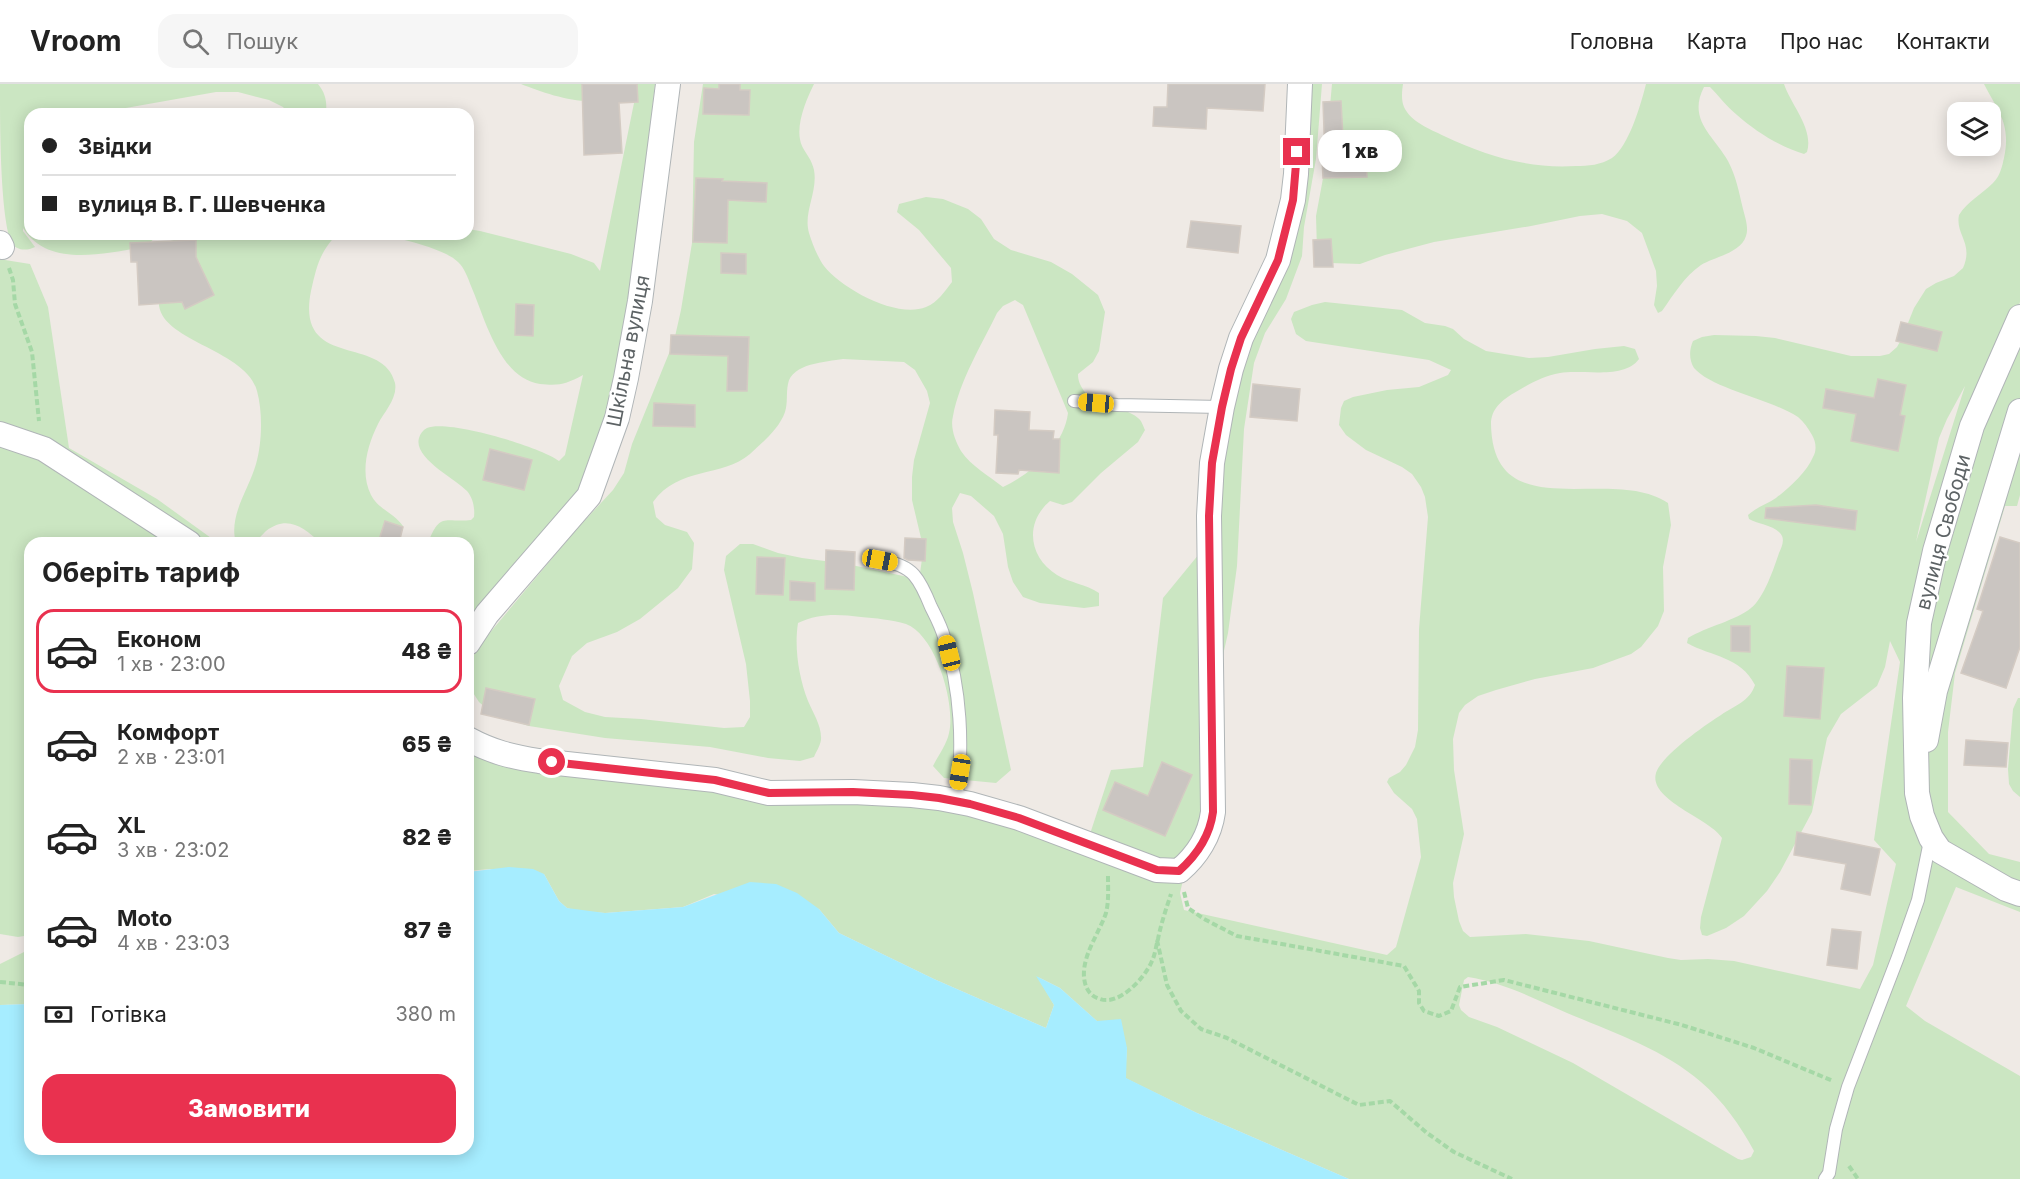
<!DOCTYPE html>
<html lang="uk">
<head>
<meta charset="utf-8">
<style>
  body { margin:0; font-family:Inter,sans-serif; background:#f6f6f6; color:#222; height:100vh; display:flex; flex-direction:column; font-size:22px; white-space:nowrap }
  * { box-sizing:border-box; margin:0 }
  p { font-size:20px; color:#767676 }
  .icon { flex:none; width:33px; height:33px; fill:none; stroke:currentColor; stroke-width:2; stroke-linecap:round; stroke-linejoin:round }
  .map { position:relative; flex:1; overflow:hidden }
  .details { position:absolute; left:24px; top:453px; width:450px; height:618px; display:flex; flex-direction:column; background:#fff; border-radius:18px; box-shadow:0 3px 15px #0003 }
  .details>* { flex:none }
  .top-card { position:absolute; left:24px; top:24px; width:450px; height:132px; border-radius:18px; box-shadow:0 3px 15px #0003; display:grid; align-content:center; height:132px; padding:0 18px; background:#fff }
  .buttons { position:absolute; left:1947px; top:18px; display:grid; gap:12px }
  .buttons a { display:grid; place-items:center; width:54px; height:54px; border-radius:12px; background:#fff; box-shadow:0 3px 15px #0003; font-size:30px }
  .end { position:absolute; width:27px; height:27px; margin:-14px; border:8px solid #e9314f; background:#fff; box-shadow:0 0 0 3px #fff }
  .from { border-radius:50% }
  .bubble { position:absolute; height:42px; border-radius:18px; background:#fff; box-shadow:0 3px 15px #0003; font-size:20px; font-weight:800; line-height:42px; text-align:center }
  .car { position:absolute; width:18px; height:36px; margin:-18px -9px; border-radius:8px; box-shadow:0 0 4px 2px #0007; background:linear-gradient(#f5c518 24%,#345 0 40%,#f5c518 0 76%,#345 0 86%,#f5c518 0) }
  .top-card b { display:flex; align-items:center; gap:21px; height:57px; font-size:22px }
  .top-card b+b { border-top:2px solid #e0e0e0 }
  .top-card i { width:15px; height:15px; background:#222 }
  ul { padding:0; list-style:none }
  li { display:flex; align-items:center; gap:18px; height:84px; margin:0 12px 9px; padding:0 6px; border:3px solid transparent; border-radius:18px }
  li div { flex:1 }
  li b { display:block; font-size:22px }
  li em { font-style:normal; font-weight:800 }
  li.selected { border-color:#e9314f }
  li>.icon { width:54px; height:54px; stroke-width:1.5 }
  h2 { padding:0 18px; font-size:27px; line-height:72px }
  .pay { display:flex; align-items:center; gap:15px; height:66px; padding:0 18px; font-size:22px }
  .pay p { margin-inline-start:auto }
  .button { display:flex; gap:12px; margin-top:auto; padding:12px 18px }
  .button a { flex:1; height:69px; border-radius:18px; background:#e9314f; color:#fff; font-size:24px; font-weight:800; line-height:69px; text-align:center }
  header { display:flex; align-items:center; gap:36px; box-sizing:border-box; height:84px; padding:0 30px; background:#fff; border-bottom:2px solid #e0e0e0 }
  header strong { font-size:28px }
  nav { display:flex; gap:33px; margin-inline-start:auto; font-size:21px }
  .search { width:420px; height:54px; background:#f6f6f6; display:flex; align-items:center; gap:15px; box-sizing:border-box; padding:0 21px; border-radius:18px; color:#767676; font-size:22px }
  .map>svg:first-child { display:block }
  .green { fill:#cbe6c2; fill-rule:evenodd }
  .water { fill:#a6edff }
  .building { fill:#cac5c1; stroke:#d4cbc3; stroke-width:1.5 }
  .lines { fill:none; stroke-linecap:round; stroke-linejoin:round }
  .lane-casing { stroke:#b0b5b7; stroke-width:14 }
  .street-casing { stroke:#b0b5b7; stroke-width:26 }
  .path { stroke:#a5d8a6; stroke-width:4; stroke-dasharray:6 3; stroke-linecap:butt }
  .lane { stroke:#fff; stroke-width:12 }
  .street { stroke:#fff; stroke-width:24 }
  .route { stroke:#e9314f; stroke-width:8 }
  .labels { text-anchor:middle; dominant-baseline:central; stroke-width:4.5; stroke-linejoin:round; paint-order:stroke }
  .street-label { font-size:20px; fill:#5d6365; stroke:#fff }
</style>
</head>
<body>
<header>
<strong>Vroom</strong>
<div class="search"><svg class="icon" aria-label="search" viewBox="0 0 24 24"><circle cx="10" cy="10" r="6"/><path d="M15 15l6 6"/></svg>Пошук</div>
<nav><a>Головна</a><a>Карта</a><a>Про нас</a><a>Контакти</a></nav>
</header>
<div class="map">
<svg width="2020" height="1095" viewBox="0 0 2020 1095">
  <rect width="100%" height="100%" fill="#efeae5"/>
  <!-- green -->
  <g class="green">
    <path d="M0 0H318C326 10 327 18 326 30H289L283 23 269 16 238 8H216L92 30H30V150H337C319 170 317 181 311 207 295 287 383 250 395 299 398 314 384 328 378 340 367 362 360 389 371 411 378 425 394 429 403 442L400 455 396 459H321C304 444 288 430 266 447 262 451 256 458 251 459 246 460 240 459 236 459 228 432 249 405 256 380 262 359 263 329 257 307 246 264 154 257 159 215 160 201 175 174 181 159L156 152 149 160 139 164C101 170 47 183 23 144V147L35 163C27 167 16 167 11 158 0 129 0 37 0 0Z"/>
    <path d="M521 0H655L627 242 603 341 577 412 468 543V459H428C440 427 445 439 471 436L474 433C475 424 473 414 467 407 456 395 413 374 419 354 420 350 423 346 427 344 448 335 541 363 559 377L565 371 583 291C566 300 560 302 540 300 499 294 485 234 471 202 468 194 464 183 458 178 444 164 400 155 380 150H468V145L480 147 571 170 594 179 600 187 634 19 638 18 637 9C624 11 609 15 595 17 573 19 541 8 521 0Z"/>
    <path d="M703 0H814C806 16 794 44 802 62 806 70 812 76 814 86 818 108 803 128 809 149 812 159 818 174 824 182 842 205 897 235 926 223 938 218 944 208 952 198L951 184 919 146 897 128 899 120 926 113 943 115 968 125 981 135 994 155 1011 166 1051 178 1072 190 1098 211 1105 228 1099 267 1093 278 1078 290C1078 297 1080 301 1084 307 1096 328 1122 320 1138 334 1142 337 1143 342 1145 346L1138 358 1101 389 1072 418 1063 421 1050 417C1024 439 1029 474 1057 491 1070 499 1086 500 1099 509V522L1084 524 1040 519 1023 513 1013 498 1008 483 1003 450 994 432 971 412 960 409 952 424 953 438 963 469 973 509 1011 686 996 699 944 694 933 682C938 672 947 660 949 649 956 621 936 551 906 540 892 536 875 534 861 533 838 530 819 529 798 539 794 564 799 594 808 617 813 629 822 642 821 656 820 662 816 668 814 673L800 677 768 674 710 663 605 654 529 642 509 636 490 628 479 618 468 601V579L488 551 575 447 613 406 624 389 632 360 674 257 681 226 692 159 694 58ZM1015 216 1023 221 1068 329C1064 362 1032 389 1003 403 989 392 971 382 961 367 955 357 950 343 953 332 960 296 981 262 997 229L1003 222ZM843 275 904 278 915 286 927 307 930 319 914 376 912 393V416L921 454 923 468 920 489 908 493 847 480 802 474 778 469 753 460H740L726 472 724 486 746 580 750 617V633L744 643 724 644 641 635 605 633 585 628 563 616 559 602 572 572 587 559 617 548 640 535 678 504 692 485 694 459 687 448 665 441 656 433 653 418C679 382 722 394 750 370 763 358 779 345 785 328 788 319 786 309 788 300 792 279 826 278 843 275Z"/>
    <polygon points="1308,0 1322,0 1316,75 1304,143 1302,172 1286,215 1265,249 1254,279 1244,345 1237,482 1228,549 1216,602 1215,398 1234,298 1279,189"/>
    <path d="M1332 0H1403C1402 7 1401 16 1404 23 1411 38 1430 45 1444 52 1487 72 1528 85 1576 82 1588 82 1601 81 1612 74 1629 62 1641 20 1646 0H1784C1791 21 1814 45 1807 68L1804 70C1780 63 1755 47 1737 31 1727 23 1719 12 1710 3H1704C1687 36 1714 52 1728 77 1736 92 1739 108 1743 125 1745 133 1749 144 1746 152 1741 169 1714 173 1701 181 1684 193 1674 210 1662 227L1658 229 1654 221 1657 202 1656 187 1642 149 1627 137 1602 130 1580 132 1531 142 1434 158 1385 171 1360 180 1330 179 1317 166 1316 132 1324 89Z"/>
    <path d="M1984 0H2020V218L1938 468 2020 247V411L2017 422H2005L1955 589 1948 648V728L1989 770 2020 778V828L1956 803 1906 922 1925 937 2020 992V1095H1349L1197 1029 1125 994 1127 964 1060 904 1038 893 1054 921 1046 944 934 895 839 849 819 825 714 810 683 823 605 829 577 827 567 824 559 817 544 790 490 785 468 787V658L492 671 940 719 1183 796 1180 809 1184 826 1387 871 1396 863 1421 773 1417 735 1412 725 1394 709 1387 698 1389 694 1400 688 1406 681 1415 663 1418 646 1419 545 1428 433 1425 413 1421 403 1412 390 1402 383 1366 366 1346 351 1339 341 1341 324 1344 317 1353 313 1387 306 1419 303 1448 291 1451 286 1429 276 1306 257 1296 250 1291 235 1294 228 1312 221 1325 218 1402 226 1425 239 1445 242 1453 245 1464 255 1486 267 1529 274 1548 273 1595 265 1624 262 1635 265 1639 275C1624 296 1582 285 1560 289 1543 292 1529 300 1514 309 1502 316 1491 325 1491 340 1493 446 1610 380 1668 419L1671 441 1663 483 1664 527 1658 542 1641 563 1631 570 1593 584 1535 595 1496 606 1478 612 1465 621 1459 629 1453 655 1454 686 1464 750 1453 799 1454 813 1459 837 1463 847 1470 853 1526 850 1589 857 1668 874 1681 876 1708 875 1734 877 1860 905 1873 881 1896 780 1874 756 1900 578 1890 557 1885 583 1877 602 1841 630 1827 654 1812 728 1780 788 1767 807 1744 832 1726 844 1707 852 1702 851 1700 844 1701 833 1722 754C1711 735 1648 716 1656 689 1661 672 1705 641 1721 631 1734 622 1750 617 1755 601 1740 572 1712 573 1687 559L1688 554C1706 543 1737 536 1751 524 1764 514 1774 484 1779 469 1782 462 1786 454 1779 448 1772 441 1758 440 1749 435L1748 431C1757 423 1767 420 1776 414 1789 404 1807 388 1813 373 1817 366 1816 358 1812 351 1808 344 1804 338 1798 333 1771 315 1712 305 1694 284 1689 276 1689 266 1693 257L1702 253 1714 251 1756 252 1775 254 1851 272H1880L1889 270 1897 263 1902 254 1914 224 1926 205 1936 199 1954 192 1963 184C1974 159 1955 151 1959 131 1967 118 1982 110 1993 99 2000 92 2002 83 2004 74 2011 40 1999 29 1984 0ZM1965 302 1959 321 1916 458 1939 354 1947 335ZM1468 893C1502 898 1535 915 1567 929 1612 948 1663 965 1701 998 1723 1017 1740 1041 1754 1067L1751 1073 1742 1076 1738 1075 1573 979 1497 943 1469 933 1461 926 1459 921 1464 896Z"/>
    <polygon points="0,171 5,176 30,180 48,223 69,364 157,415 218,459 202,459 66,372 0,339"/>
    <polygon points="0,358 29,370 182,459 30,459 30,851 18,853 0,850"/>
    <polygon points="1204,464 1209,712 1191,765 1167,781 1089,753 1111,686 1143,683 1163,514"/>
    <polygon points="2018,614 2020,614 2020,713 2013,707 2009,700 2008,685 2013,625"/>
    <polygon points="30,865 30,920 0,921 0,880"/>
  </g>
  <!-- water -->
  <polygon class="water" points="509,783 533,785 544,790 559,817 567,824 605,829 683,823 750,798 776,800 797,809 819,825 839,849 934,895 1046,944 1054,921 1036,892 1060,904 1097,937 1121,935 1127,964 1126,994 1197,1029 1349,1095 0,1095 0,921 30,920 30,1065 468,1065 468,788"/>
  <!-- building -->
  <g class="building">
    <polygon points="582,0 637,0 638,18 619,19 622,69 584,71"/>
    <polygon points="719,0 740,0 740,6 750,6 749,31 703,30 704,4 719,5"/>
    <polygon points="1168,0 1265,0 1263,27 1207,24 1206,45 1153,42 1154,23 1167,23"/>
    <polygon points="1341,17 1344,73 1366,73 1367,93 1323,94 1322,74 1325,74 1323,18"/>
    <polygon points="696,94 723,95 722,97 767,99 766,118 728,116 727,159 693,158"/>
    <polygon points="1191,137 1241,142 1238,169 1187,163"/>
    <polygon points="1331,155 1333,183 1314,183 1313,156"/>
    <polygon points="196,156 196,173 214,211 185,225 182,218 139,221 137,178 131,178 130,159"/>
    <polygon points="721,169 746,170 746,190 721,189"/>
    <polygon points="516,220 534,221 533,252 515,251"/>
    <polygon points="1901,238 1942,248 1937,267 1896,257"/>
    <polygon points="671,251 749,253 747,307 727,307 728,272 670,270"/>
    <polygon points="1878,295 1906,301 1900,331 1905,332 1898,367 1851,357 1856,330 1823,324 1826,305 1874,314"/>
    <polygon points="1253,300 1300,305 1297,337 1250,333"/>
    <polygon points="654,319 695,321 695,343 653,342"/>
    <polygon points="995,326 1030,328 1029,346 1054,347 1053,355 1060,355 1059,389 1019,386 1018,390 996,389 998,351 994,351"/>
    <polygon points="490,365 532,376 524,406 483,396"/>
    <polygon points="1816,421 1857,427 1855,446 1765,434 1766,424"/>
    <polygon points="385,437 403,443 399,459 378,459"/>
    <polygon points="2000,453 2020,459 2020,563 2006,604 1961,589 1983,527 1977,525"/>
    <polygon points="905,454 926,455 925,477 908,476 904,474"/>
    <polygon points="826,466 855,468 854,506 825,505"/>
    <polygon points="757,473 785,474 783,511 756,510"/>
    <polygon points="790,497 815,499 815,517 790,516"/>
    <polygon points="1731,542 1750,542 1750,568 1731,567"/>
    <polygon points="1787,582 1824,584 1820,635 1784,632"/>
    <polygon points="486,604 535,615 529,641 481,630"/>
    <polygon points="1966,656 2008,659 2006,683 1964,681"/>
    <polygon points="1790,675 1812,676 1811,721 1789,720"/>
    <polygon points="1162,678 1192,691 1165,752 1103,726 1115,698 1148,712"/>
    <polygon points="1797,748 1880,765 1870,811 1841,805 1846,780 1794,771"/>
    <polygon points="1832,845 1861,848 1857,885 1827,881"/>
  </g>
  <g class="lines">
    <!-- lane casing -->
    <g class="lane-casing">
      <g id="lane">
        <polyline points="1074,317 1117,321 1222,323"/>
        <path d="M880 476C892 478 906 482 914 491 921 499 927 513 931 523 936 533 941 542 944 553 961 604 964 664 956 717"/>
        <polyline points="1825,1095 1829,1089 1836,1045 1848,1003 1898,873 1918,816 1930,757"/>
      </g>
    </g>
    <!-- street casing -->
    <g class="street-casing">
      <g id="street">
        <polyline points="0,159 2,163"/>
        <polyline points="2020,233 1972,342 1935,467 1919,539 1915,614 1917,709 1922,732 1931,754 1940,767 2006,805 2020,810"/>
        <polyline points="0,350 44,365 189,459"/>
        <polyline points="468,559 487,530 589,412 617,334 626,294 640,217 668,0"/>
        <path d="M468 655C492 668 512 673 539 677L715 696 769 709 853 708 912 711 939 714 970 720 1019 734 1157 786 1179 787C1197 772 1210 751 1213 728L1209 432 1212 379 1222 323 1231 285 1241 254 1278 176 1293 116 1296 90 1300 0"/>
        <polyline points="1926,656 1935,607 2020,327"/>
      </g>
    </g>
    <!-- path -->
    <g class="path">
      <polyline points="9,184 13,196 15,220 32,268 39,337"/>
      <path d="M1108 792C1108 804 1109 817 1106 829 1099 850 1079 875 1085 899 1087 907 1092 913 1100 915 1119 922 1145 894 1152 877 1155 871 1156 862 1158 855 1161 840 1166 825 1171 810"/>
      <polyline points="1184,808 1188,824 1204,835 1237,852 1404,882 1419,907 1419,919 1424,927 1439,932 1451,927 1460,903 1504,896 1682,941 1754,964 1833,997"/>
      <polyline points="1157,856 1167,901 1181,927 1201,945 1227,954 1359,1021 1390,1017 1427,1049 1454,1068 1512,1095"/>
      <polyline points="0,898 30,901"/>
      <polyline points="1849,1082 1858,1095"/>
    </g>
    <!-- lane -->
    <use href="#lane" class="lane"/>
    <!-- street -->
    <use href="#street" class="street"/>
  </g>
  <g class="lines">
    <!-- route -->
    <path class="route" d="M552 678 715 696 769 709 853 708 912 711 939 714 970 720 1019 734 1157 786 1179 787C1197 771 1210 751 1213 728L1209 432 1212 379 1222 323 1231 285 1241 254 1278 176 1293 116 1297 68"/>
  </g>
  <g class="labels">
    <!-- street labels -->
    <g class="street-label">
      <text transform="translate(628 267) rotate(-79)">Шкільна вулиця</text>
      <text transform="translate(1943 448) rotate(-75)">вулиця Свободи</text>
    </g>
  </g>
</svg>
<div class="buttons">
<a><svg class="icon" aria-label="layers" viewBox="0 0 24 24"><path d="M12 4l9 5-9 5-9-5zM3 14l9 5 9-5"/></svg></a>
</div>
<i class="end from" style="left:552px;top:678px"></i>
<i class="end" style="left:1297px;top:68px"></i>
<div class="bubble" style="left:1318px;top:46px;width:84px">1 хв</div>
<i class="car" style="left:1096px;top:319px;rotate:275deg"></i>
<i class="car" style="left:880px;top:476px;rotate:101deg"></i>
<i class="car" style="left:949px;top:569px;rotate:346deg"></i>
<i class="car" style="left:960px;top:688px;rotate:189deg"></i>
<div class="top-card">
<b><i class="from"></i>Звідки</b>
<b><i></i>вулиця В. Г. Шевченка</b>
</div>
<section class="details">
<h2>Оберіть тариф</h2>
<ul>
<li class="selected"><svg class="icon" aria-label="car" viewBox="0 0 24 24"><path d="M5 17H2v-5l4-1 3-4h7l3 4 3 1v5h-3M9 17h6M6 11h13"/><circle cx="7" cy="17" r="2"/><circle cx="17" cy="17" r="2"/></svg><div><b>Економ</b><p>1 хв · 23:00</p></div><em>48 ₴</em></li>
<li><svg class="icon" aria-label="car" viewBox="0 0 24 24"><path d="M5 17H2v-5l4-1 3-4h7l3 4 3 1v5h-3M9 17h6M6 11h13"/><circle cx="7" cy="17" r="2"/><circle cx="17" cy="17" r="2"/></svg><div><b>Комфорт</b><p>2 хв · 23:01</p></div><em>65 ₴</em></li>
<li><svg class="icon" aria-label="car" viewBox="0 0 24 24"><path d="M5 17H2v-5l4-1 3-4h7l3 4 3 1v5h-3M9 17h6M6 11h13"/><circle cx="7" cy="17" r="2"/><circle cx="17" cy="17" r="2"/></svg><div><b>XL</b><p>3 хв · 23:02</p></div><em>82 ₴</em></li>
<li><svg class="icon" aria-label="car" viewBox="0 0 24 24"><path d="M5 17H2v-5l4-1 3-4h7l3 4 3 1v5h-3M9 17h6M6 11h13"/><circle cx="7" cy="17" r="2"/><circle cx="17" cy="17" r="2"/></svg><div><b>Moto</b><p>4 хв · 23:03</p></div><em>87 ₴</em></li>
</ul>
<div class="pay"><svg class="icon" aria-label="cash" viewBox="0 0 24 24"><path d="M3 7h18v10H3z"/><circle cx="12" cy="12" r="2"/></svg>Готівка<p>380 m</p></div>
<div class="button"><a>Замовити</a></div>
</section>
</div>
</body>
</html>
